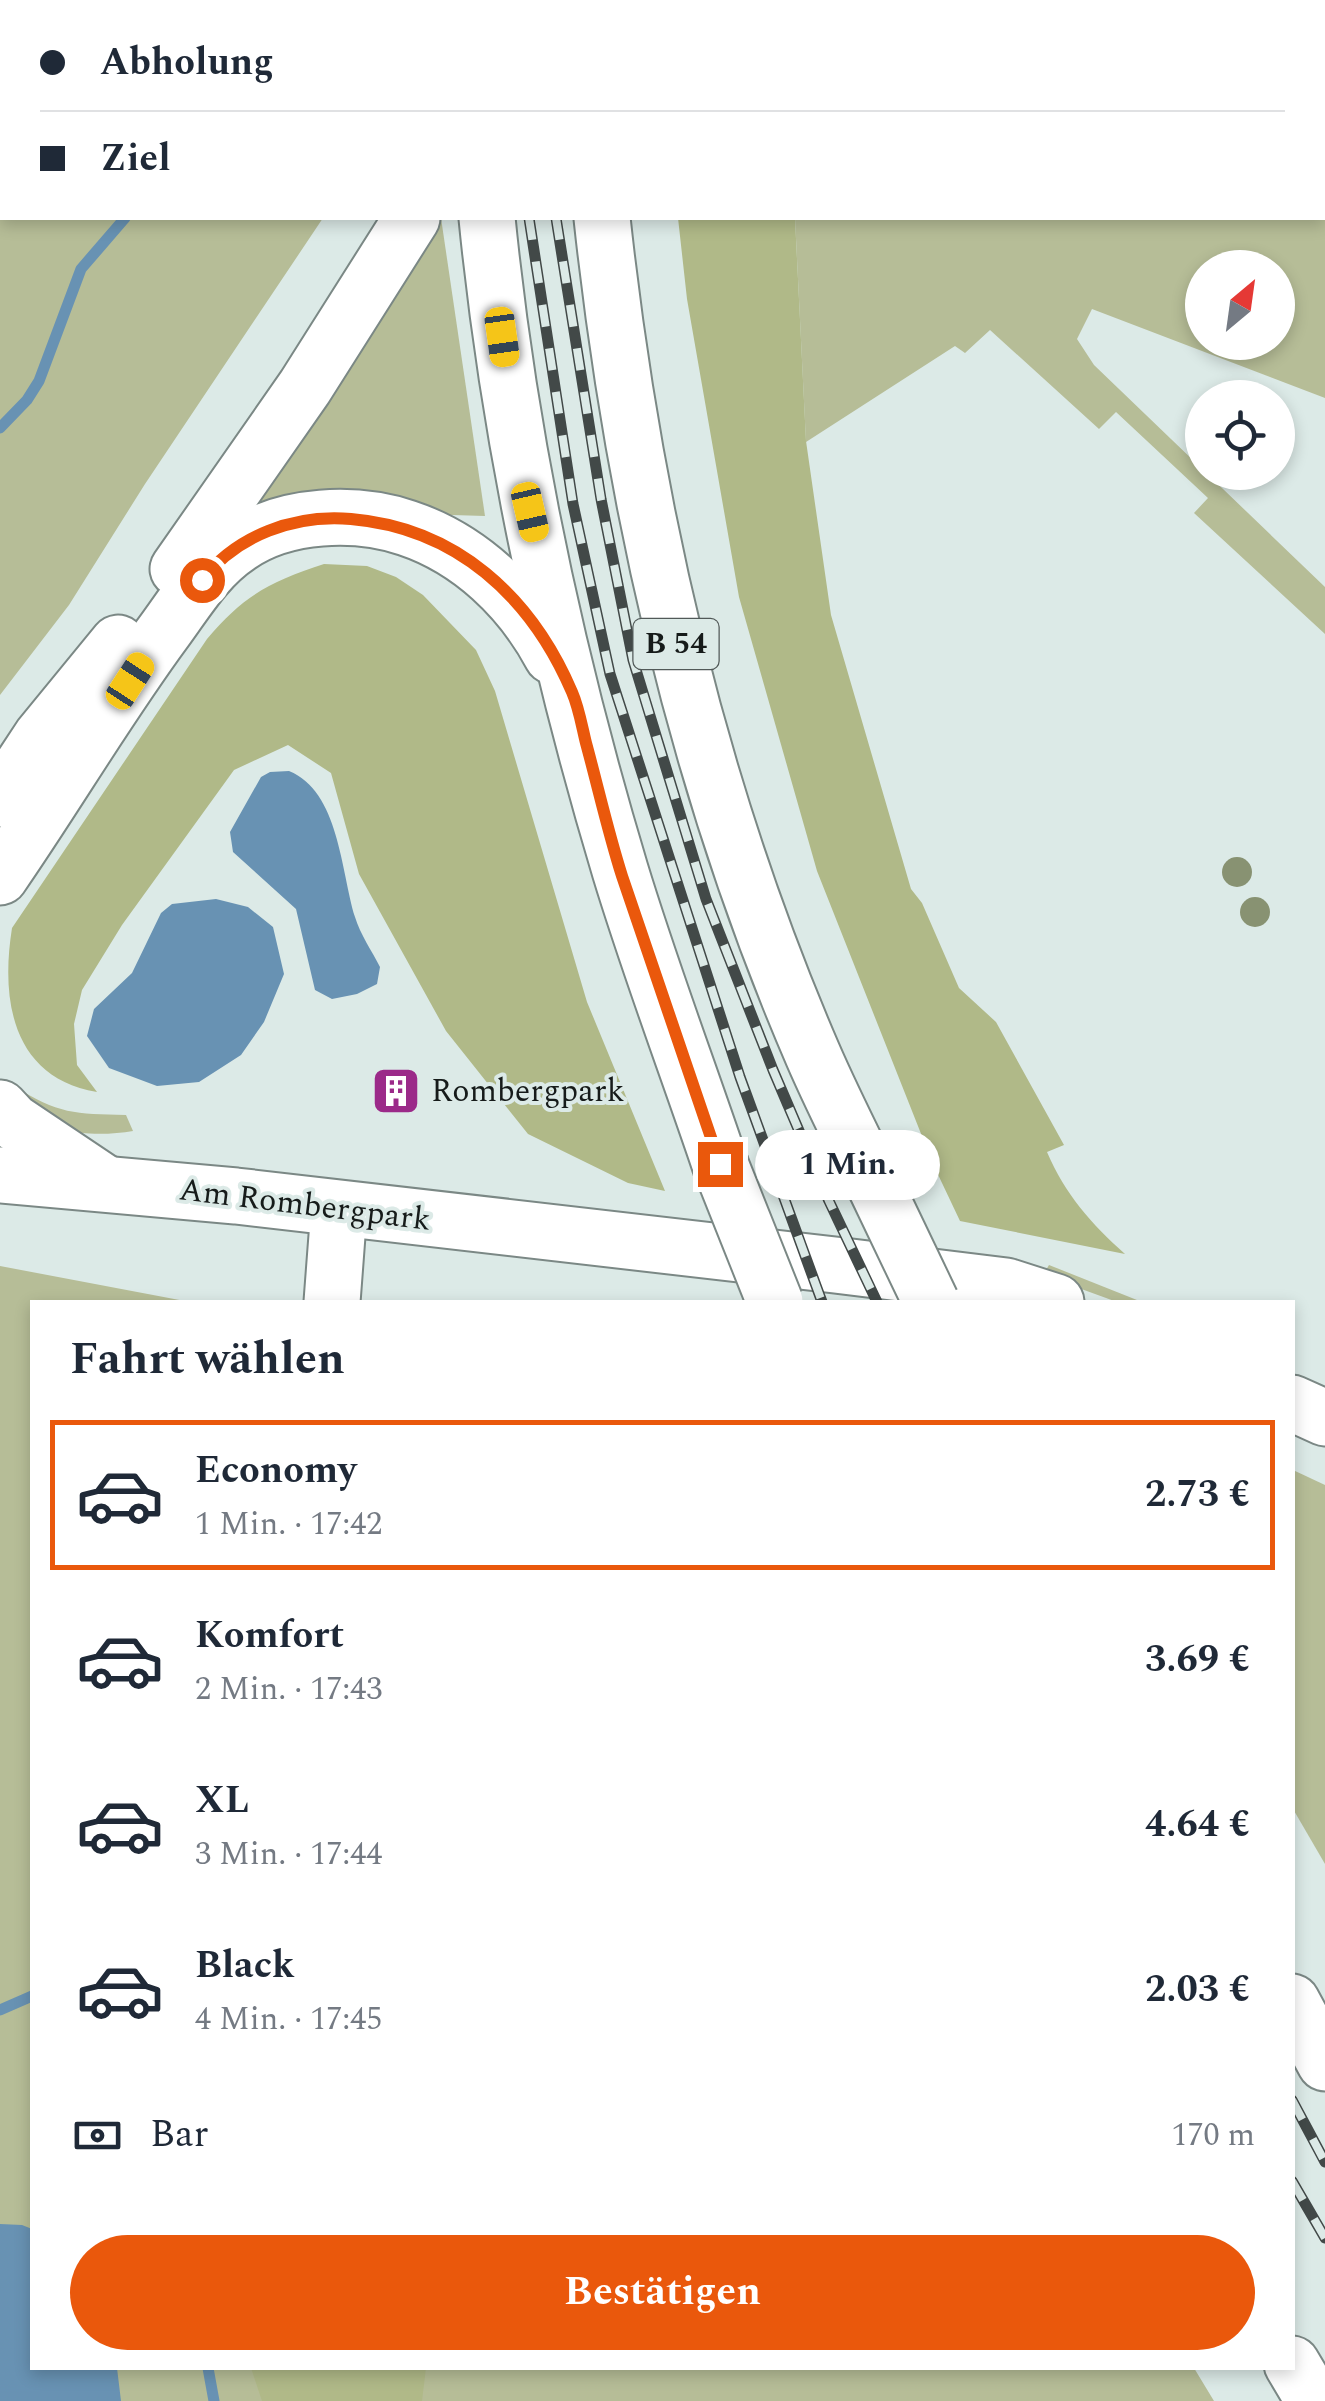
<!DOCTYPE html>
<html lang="de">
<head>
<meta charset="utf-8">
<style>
  body { margin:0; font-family:Spectral,serif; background:#f6f6f7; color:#1f2937; height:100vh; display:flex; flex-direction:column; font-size:38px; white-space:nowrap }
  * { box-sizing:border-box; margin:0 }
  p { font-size:32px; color:#747a83 }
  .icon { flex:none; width:55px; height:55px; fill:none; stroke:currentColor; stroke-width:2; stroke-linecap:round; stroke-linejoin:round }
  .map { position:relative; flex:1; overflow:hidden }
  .side { position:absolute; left:30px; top:1300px; width:1265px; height:1070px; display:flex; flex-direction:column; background:#fff; border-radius:0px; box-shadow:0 5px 15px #0003 }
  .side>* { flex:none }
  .hud { position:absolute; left:0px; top:0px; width:1325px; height:220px; box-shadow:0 5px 15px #0003; display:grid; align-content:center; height:220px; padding:0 40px; background:#fff }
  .needle { width:65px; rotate:29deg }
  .controls { position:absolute; left:1185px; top:250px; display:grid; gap:20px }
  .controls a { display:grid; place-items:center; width:110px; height:110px; border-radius:50%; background:#fff; box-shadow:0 5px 15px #0003; font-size:50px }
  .end { position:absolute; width:45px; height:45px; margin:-22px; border:12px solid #ea580c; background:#fff; box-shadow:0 0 0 5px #fff }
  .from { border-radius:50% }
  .bubble { position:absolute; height:70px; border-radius:35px; background:#fff; box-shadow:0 5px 15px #0003; font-size:32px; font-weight:700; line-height:70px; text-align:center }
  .car { position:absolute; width:30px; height:60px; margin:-30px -15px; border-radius:12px; box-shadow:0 0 8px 2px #0007; background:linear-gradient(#f5c518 24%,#345 0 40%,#f5c518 0 76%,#345 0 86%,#f5c518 0) }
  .hud b { display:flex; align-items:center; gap:35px; height:95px; font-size:38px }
  .hud b+b { border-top:2px solid #e0e1e3 }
  .hud i { width:25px; height:25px; background:#1f2937 }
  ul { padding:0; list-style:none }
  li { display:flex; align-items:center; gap:30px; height:150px; margin:0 20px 15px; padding:0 20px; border:5px solid transparent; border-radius:0px }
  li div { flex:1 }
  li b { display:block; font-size:38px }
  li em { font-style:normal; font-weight:700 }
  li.active { border-color:#ea580c }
  li>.icon { width:90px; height:90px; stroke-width:1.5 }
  h2 { padding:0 40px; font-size:45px; line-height:120px }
  .pay { display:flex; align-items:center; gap:25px; height:110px; padding:0 40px; font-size:38px }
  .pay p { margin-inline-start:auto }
  .button { display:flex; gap:20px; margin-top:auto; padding:20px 40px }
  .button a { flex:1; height:115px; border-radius:60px; background:#ea580c; color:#fff; font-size:40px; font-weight:700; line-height:115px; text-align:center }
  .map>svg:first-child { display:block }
  .green { fill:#b6bd97; fill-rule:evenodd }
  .forest { fill:#b0b988 }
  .water { fill:#6892b3 }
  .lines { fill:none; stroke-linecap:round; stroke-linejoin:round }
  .stream { stroke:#6892b3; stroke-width:11 }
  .minor-casing { stroke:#7b8885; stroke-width:59 }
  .major-casing { stroke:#7b8885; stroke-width:59 }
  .highway-casing { stroke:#7b8885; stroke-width:59 }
  .minor { stroke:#fff; stroke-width:55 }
  .major { stroke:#fff; stroke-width:55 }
  .highway { stroke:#fff; stroke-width:55 }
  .rail-casing { stroke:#424948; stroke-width:11 }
  .rail { stroke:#dceae7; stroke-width:8; stroke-dasharray:22; stroke-linecap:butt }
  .highway-bridge-casing { stroke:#7b8885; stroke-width:59; stroke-linecap:butt }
  .highway-bridge { stroke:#fff; stroke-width:55 }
  .tree { fill:#889272 }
  .route { stroke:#ea580c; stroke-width:12 }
  .labels { text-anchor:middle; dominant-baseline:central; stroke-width:8; stroke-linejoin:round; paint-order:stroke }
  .shield { fill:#dceae7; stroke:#515958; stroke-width:2.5 }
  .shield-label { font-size:30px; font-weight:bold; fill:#161b1a }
  .poi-label { font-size:32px; fill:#161b1a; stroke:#dceae7; text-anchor:start }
  .street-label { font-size:32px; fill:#161b1a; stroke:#dceae7 }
</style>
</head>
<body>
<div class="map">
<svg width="1325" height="2401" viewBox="0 0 1325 2401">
  <rect width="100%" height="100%" fill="#dceae7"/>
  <!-- green -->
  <g class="green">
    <polygon points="0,0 388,0 2,2 2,218 323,218 145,484 69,605 0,695"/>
    <path d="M674 0H1325V398L1092 309 1077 339 1094 365 1325 587V634L1194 513 1208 498 1116 412 1099 429 990 330 965 353 955 346 806 442 795 218H1322V2ZM1202 268H1278V342H1202Z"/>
    <polygon points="426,218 441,218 485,516 253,509"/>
    <path d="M14 1086C58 1114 75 1114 126 1115L133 1131C102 1136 57 1137 33 1112 26 1105 20 1094 14 1086Z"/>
    <polygon points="1049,1265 1142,1302 1117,1302 1043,1275"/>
    <polygon points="0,1266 190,1302 32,1302 32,2368 1194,2368 1214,2401 0,2401"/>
    <polygon points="1293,1470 1325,1485 1325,1864 1293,1809"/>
  </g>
  <!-- forest -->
  <g class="forest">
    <path d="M678 218H795L806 441 831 615 911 889 922 903 959 988 996 1022 1064 1145 1047 1152C1065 1194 1091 1224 1125 1254L960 1221 933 1164 817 871 739 597 687 299Z"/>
    <path d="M324 564 367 566 396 577 423 595 476 650 495 691 587 1002 665 1191 628 1183 528 1134 446 1031 359 874 331 773 288 745 234 770 122 925 82 990 74 1024 77 1065 97 1092C14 1078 0 1003 12 928L207 639C243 596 271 581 324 564Z"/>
    <polygon points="251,2368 426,2368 422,2401 262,2401"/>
  </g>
  <!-- water -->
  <g class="water">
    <path d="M289 771C339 791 341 871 355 917 360 934 372 951 380 967L377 984 357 994 332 999 315 990 296 909 233 852 230 832 261 777 270 772Z"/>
    <polygon points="216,899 248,907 273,927 284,974 264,1022 241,1055 199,1082 157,1086 109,1068 87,1036 94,1009 132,973 161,913 172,904"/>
    <polygon points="0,2224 22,2225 32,2229 32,2368 117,2368 121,2401 0,2401"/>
  </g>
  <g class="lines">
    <!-- stream -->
    <g class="stream">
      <polyline points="225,0 225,2"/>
      <polyline points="0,428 27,400 39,381 81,269 125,218"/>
      <polyline points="0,2010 32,1996"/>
      <polyline points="208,2368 214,2401"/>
    </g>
    <!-- minor casing -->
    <g class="minor-casing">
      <polyline id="minor" points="332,1302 339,1209"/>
    </g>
    <!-- major casing -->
    <g class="major-casing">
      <g id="major">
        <polyline points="0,1175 236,1196 835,1265 1006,1286 1056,1302"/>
        <polyline points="1292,1403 1325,1418"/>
      </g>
    </g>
    <!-- highway casing -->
    <g class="highway-casing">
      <g id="highway">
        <polyline points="476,0 476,2"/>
        <polyline points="590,0 590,2"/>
        <path d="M487 218C509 439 556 657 620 870 650 969 687 1066 720 1164"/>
        <path d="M602 218C633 504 698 789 813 1055 832 1099 854 1142 875 1185"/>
        <polyline points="178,569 305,387 412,218"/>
        <polyline points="0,799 41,737 118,643"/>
        <path d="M0 877C56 796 106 710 165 630 187 600 207 566 239 545 285 513 356 511 407 528 470 549 521 598 552 656"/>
        <polyline points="0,1108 12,1121 103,1182"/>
        <polyline points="1292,2002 1325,2063"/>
        <polyline points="1292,2364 1314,2401"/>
      </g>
    </g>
    <!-- minor -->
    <use href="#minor" class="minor"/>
    <!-- major -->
    <use href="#major" class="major"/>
    <!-- highway -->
    <use href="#highway" class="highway"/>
    <!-- rail casing -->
    <g class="rail-casing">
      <g id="rail">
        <polyline points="517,0 517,2"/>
        <polyline points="544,0 544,2"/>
        <polyline points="529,218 573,504 610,674 740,1077 822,1302"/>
        <polyline points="556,218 601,499 633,660 706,899 773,1070 829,1201 877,1302"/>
        <polyline points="1292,2100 1325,2162"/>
        <polyline points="1292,2181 1325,2238"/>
      </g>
    </g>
    <!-- rail -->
    <use href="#rail" class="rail"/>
    <!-- highway-bridge casing -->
    <g class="highway-bridge-casing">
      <g id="highway-bridge">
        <polyline points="720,1164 775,1302"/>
        <polyline points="875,1185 931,1302"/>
      </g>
    </g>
    <!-- highway-bridge -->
    <use href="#highway-bridge" class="highway-bridge"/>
  </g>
  <!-- trees -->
  <g class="tree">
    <circle cx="1237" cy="872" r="15"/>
    <circle cx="1255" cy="912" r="15"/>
  </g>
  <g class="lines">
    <!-- route -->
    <path class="route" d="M202 580C237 535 295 514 351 519 456 528 531 596 572 692 579 708 582 727 586 743 598 787 608 832 622 876 654 972 687 1068 720 1164"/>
  </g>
  <!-- icons -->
  <defs>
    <g id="building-square" transform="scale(2.5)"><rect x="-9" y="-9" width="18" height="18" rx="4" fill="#9b2a89" stroke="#dceae7"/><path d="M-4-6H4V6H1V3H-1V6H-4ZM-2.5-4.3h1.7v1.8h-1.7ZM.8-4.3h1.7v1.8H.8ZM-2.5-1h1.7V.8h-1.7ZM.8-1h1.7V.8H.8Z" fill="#fff"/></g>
  </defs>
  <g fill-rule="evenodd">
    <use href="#building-square" x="396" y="1091"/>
  </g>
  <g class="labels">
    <!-- shield labels -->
    <rect class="shield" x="633.5" y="619" width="85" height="50" rx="8"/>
    <g class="shield-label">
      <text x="676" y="644">B 54</text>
    </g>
    <!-- poi labels -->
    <g class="poi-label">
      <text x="431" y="1091">Rombergpark</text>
    </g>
    <!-- street labels -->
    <g class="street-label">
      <text transform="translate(305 1205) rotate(7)">Am Rombergpark</text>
    </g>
  </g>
</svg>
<div class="controls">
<a><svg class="needle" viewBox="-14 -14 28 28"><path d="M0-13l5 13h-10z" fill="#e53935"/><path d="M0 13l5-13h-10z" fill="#747a83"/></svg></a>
<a><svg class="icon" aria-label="locate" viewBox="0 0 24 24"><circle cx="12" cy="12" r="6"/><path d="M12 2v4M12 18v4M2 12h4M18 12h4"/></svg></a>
</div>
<i class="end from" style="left:202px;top:580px"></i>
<i class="end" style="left:720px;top:1164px"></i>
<div class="bubble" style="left:755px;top:1130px;width:185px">1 Min.</div>
<i class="car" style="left:502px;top:337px;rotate:172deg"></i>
<i class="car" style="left:530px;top:512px;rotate:167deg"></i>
<i class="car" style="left:130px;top:681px;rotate:33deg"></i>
<div class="hud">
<b><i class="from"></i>Abholung</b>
<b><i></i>Ziel</b>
</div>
<section class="side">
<h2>Fahrt wählen</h2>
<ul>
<li class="active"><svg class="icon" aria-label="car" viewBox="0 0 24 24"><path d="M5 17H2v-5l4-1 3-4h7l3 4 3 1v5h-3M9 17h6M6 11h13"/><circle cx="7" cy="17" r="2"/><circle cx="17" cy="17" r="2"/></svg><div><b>Economy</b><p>1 Min. · 17:42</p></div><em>2.73 €</em></li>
<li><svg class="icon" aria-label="car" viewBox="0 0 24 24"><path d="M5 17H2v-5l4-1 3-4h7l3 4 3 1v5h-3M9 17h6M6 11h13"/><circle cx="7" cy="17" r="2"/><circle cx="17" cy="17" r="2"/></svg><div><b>Komfort</b><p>2 Min. · 17:43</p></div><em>3.69 €</em></li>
<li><svg class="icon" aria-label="car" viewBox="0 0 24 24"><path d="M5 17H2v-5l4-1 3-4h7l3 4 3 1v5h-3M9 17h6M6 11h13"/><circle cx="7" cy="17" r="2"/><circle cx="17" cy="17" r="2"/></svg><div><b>XL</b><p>3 Min. · 17:44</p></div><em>4.64 €</em></li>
<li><svg class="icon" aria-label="car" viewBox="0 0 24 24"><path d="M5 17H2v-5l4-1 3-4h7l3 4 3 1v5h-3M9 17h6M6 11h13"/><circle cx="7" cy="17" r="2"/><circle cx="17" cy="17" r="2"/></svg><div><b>Black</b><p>4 Min. · 17:45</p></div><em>2.03 €</em></li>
</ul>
<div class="pay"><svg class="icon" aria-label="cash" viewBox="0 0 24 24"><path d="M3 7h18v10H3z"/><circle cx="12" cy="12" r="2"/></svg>Bar<p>170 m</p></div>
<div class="button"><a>Bestätigen</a></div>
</section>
</div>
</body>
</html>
